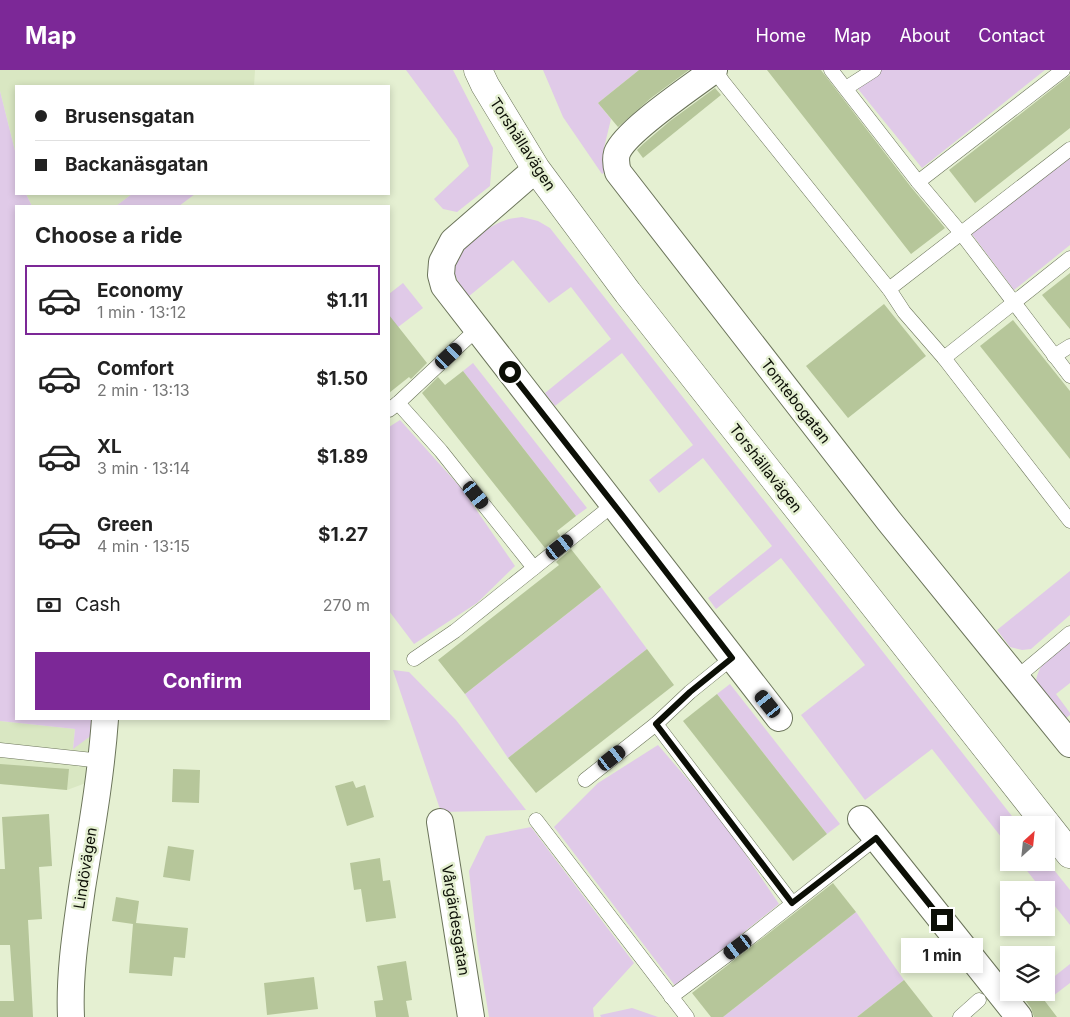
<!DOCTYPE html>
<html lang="en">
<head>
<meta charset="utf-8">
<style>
  body { margin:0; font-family:Inter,sans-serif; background:#f6f6f6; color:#222; height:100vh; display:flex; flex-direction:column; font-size:19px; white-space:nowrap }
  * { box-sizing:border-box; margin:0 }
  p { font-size:16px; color:#767676 }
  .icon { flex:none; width:28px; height:28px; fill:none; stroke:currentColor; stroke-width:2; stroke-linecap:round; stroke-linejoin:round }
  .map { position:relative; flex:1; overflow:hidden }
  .panel { position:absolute; left:15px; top:135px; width:375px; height:515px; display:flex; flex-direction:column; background:#fff; border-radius:0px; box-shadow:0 2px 8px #0003 }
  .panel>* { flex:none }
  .hud { position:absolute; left:15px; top:15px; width:375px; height:110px; border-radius:0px; box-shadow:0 2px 8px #0003; display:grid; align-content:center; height:110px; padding:0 20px; background:#fff }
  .needle { width:32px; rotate:27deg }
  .controls { position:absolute; left:1000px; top:746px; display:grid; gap:10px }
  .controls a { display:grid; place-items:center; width:55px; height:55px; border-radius:0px; background:#fff; box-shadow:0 2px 8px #0003; font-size:25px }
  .end { position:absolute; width:22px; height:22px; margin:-11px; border:6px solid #0c0f06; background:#fff; box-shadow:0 0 0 2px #fff }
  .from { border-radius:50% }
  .bubble { position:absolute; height:35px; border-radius:0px; background:#fff; box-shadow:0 2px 8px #0003; font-size:16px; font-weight:700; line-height:35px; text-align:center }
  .car { position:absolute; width:15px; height:30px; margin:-15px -8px; border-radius:6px; box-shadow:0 0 4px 1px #0007; background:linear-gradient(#222 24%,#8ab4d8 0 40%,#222 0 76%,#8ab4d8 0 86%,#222 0) }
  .hud b { display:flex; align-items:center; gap:18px; height:48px; font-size:19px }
  .hud b+b { border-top:1px solid #e0e0e0 }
  .hud i { width:12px; height:12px; background:#222 }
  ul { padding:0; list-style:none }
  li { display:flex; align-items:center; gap:15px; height:70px; margin:0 10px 8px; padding:0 10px; border:2px solid transparent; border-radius:0px }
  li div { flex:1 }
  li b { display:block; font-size:19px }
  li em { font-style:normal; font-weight:700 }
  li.selected { border-color:#7c2897 }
  li>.icon { width:45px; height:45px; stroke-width:1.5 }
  h2 { padding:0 20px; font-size:22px; line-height:60px }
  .pay { display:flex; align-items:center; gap:12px; height:55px; padding:0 20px; font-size:19px }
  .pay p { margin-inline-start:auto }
  .action { display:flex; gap:10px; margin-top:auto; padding:10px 20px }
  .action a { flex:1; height:58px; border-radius:0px; background:#7c2897; color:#fff; font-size:20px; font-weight:700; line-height:58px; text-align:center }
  header { display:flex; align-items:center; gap:30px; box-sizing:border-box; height:70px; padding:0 25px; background:#7c2897; color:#fff }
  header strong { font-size:24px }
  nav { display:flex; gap:28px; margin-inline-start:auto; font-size:18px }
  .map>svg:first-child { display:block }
  .built { fill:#d9e7c2 }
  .green { fill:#e0cae8 }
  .building { fill:#b6c69a }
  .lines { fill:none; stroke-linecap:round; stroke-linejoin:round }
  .service-casing { stroke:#6b745a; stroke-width:15 }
  .minor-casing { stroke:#6b745a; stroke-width:28 }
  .secondary-casing { stroke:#6b745a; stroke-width:29 }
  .service { stroke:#fff; stroke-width:14 }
  .minor { stroke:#fff; stroke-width:26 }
  .secondary { stroke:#fff; stroke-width:28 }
  .route { stroke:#0c0f06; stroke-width:6 }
  .labels { text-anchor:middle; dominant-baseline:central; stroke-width:5; stroke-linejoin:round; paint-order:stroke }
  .street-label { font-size:15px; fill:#0c0f06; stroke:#e5f0d2 }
</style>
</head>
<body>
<header>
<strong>Map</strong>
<nav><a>Home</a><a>Map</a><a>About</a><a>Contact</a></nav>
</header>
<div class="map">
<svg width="1070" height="947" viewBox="0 0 1070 947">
  <rect width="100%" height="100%" fill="#e5f0d2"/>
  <!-- built -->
  <g class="built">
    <polygon points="0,0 255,0 254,16 16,16 16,85 0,21"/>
    <polygon points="26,124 132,124 116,136 32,136"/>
    <polygon points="0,651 75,659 73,678 92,665 86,713 67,720 0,714"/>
  </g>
  <!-- green -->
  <g class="green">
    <polygon points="406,0 453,0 493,78 490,116 457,142 443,139 434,129 469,96 457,69"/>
    <polygon points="543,0 639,0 598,33 611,49 603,82 608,101 602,104 563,47"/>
    <polygon points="871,0 1045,0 922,98 854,14"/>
    <polygon points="0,21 16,85 16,124 26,124 32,136 16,136 16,649 92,649 92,665 73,679 75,659 0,651"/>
    <polygon points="1070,83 1070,175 1014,220 971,163"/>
    <polygon points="132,124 195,124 179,136 116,136"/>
    <path d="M522 147 538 151 550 158 1019 755H1009V777L932 679 865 730 801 645 865 595 781 488 716 539 708 528 772 476 703 388 659 423 649 410 693 375 622 283 555 336 545 323 611 269 571 217 549 233 513 190 468 227C462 219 453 207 454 195 457 177 490 155 506 150 511 148 517 148 522 147Z"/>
    <polygon points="403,213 423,238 389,264 389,224"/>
    <polygon points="473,293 587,438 576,446 463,301"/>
    <polygon points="400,350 462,419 515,496 477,533 414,574 389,541 389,357"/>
    <polygon points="1070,501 1070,545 1031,579 1022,580 1010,577 997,560"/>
    <polygon points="601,517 647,579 508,688 465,624"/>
    <path d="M1070 570V613L1056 624 1070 643V645L1066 648 1036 611C1040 589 1054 583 1070 570Z"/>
    <polygon points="393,600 409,602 456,650 526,740 441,742"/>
    <polygon points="730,614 840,754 827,764 717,624"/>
    <polygon points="658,675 721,748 779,834 676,917 554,757 598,713"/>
    <polygon points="531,757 634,893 593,938 594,947 489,947 477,874 469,801 486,766"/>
    <polygon points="1046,790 1070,820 1070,855 1046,825 1046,820 1042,820 1021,793 1046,792"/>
    <polygon points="856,842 904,910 857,947 723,947"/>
    <polygon points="1070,894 1070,913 1053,926 1046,917 1046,913"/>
    <polygon points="632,938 658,947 601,947 600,945"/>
  </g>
  <!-- building -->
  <g class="building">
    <polygon points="639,0 689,0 651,28 618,57 598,33"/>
    <polygon points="767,0 821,0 911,117 945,158 911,184"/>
    <polygon points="1070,5 1070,58 975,133 949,100"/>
    <polygon points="715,18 721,25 643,88 637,80 643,74 670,51"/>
    <polygon points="1070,203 1070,259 1042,225"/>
    <polygon points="884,234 926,286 848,348 806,296"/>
    <polygon points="389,245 427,293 411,309 409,307 389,323"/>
    <polygon points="1013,250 1070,321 1070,389 980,276"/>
    <polygon points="463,301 576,446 557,461 560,466 545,478 422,323 438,307 445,315"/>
    <polygon points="571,479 601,517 465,624 438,590 559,495 556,492"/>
    <polygon points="647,579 674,615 536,723 508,688"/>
    <polygon points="717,624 827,764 793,791 683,651"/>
    <polygon points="0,694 69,699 67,720 0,714"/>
    <polygon points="173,699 200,700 199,733 172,732"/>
    <polygon points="353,711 356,718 365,715 374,747 347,756 335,716"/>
    <polygon points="49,744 52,796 39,797 42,849 28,850 33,947 0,947 0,931 14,931 10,875 0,875 0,799 5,799 2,747"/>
    <polygon points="168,776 194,780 190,811 163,807"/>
    <polygon points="380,788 383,811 390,810 396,848 366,852 361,819 354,820 350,793"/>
    <polygon points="833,813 856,842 723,947 711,947 692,923"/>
    <polygon points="116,827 139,831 136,853 188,858 185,888 174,887 172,906 129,903 133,854 112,851"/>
    <polygon points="406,891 412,930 406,931 409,947 376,947 374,931 383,930 377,896"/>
    <polygon points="314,907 318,939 267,945 264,913"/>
    <polygon points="904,910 933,947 857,947"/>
    <polygon points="1019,922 1038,922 1057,947 1034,947 1031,938"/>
  </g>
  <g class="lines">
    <!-- service casing -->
    <g class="service-casing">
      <g id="service">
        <polyline points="715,0 723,12 889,219 904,242 944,288 1070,451"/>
        <polyline points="831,0 918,112 961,163 1070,306"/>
        <polyline points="846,18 874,0"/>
        <polyline points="918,112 1063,0"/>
        <polyline points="889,219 1070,79"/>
        <polyline points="1054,286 1070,276"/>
        <polyline points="944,288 1070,188"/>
        <polyline points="398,333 441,381 534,498"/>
        <polyline points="389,340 398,333 477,259"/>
        <polyline points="414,589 455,561 614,434"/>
        <polyline points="1016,608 1070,563"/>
        <polyline points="656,654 792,833"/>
        <polyline points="0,680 102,691"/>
        <polyline points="585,710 656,654 690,622 732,588"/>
        <polyline points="536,750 687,947"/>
        <polyline points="671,927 738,877 876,768"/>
        <polyline points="960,947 979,930"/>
      </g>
    </g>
    <!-- minor casing -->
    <g class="minor-casing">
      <g id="minor">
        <path d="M714 0C693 16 625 61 617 83 615 90 616 95 618 102L889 451 1070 674"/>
        <polyline points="536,99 453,171 442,192 441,205 444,216 779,648"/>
        <polyline points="861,749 1019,947"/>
        <polyline points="440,752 471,947"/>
        <path d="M71 947C69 904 76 861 82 818 91 762 101 706 105 649"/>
      </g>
    </g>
    <!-- secondary casing -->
    <g class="secondary-casing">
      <polyline id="secondary" points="478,0 485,15 536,99 628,223 1070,784"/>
    </g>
    <!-- service -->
    <use href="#service" class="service"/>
    <!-- minor -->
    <use href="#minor" class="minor"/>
    <!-- secondary -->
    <use href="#secondary" class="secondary"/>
  </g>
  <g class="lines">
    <!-- route -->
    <polyline class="route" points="510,302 626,450 732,588 690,622 656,654 792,833 876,768 942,850"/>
  </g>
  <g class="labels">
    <!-- street labels -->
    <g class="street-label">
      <text transform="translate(523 74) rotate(57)">Torshällavägen</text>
      <text transform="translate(796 331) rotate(52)">Tomtebogatan</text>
      <text transform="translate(766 398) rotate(52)">Torshällavägen</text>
      <text transform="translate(85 798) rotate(-81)">Lindövägen</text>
      <text transform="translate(456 850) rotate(81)">Vårgärdesgatan</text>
    </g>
  </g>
</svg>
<div class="controls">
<a><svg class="needle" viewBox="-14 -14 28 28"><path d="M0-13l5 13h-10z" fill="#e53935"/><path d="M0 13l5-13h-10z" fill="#767676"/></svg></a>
<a><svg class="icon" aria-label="locate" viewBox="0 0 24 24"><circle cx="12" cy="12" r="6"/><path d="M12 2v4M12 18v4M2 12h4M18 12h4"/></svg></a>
<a><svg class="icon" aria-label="layers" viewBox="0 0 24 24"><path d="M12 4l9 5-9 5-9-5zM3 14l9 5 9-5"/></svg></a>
</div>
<i class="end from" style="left:510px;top:302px"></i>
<i class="end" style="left:942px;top:850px"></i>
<div class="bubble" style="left:901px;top:868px;width:82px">1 min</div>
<i class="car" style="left:449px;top:286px;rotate:47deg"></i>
<i class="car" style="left:476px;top:425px;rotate:141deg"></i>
<i class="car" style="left:560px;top:477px;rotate:52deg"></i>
<i class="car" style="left:768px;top:634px;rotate:321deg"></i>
<i class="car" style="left:612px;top:688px;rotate:52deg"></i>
<i class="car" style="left:738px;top:877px;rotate:234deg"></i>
<div class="hud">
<b><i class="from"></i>Brusensgatan</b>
<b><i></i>Backanäsgatan</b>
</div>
<section class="panel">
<h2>Choose a ride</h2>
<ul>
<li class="selected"><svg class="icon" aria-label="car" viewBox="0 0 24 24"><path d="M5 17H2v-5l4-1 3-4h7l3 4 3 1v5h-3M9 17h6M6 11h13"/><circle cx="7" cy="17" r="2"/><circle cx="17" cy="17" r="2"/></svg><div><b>Economy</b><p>1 min · 13:12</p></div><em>$1.11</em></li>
<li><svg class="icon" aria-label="car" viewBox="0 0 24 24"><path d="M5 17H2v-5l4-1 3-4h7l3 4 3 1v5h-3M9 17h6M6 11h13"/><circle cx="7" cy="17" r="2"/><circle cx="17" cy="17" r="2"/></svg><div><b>Comfort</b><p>2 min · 13:13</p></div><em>$1.50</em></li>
<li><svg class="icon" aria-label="car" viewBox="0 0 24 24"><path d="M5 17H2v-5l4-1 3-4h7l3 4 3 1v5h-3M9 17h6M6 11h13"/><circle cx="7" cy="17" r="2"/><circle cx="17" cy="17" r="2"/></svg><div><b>XL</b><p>3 min · 13:14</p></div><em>$1.89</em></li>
<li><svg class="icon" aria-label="car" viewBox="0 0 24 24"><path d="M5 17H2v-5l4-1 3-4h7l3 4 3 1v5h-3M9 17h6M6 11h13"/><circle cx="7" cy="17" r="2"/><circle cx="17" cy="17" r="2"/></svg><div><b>Green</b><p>4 min · 13:15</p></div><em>$1.27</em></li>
</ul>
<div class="pay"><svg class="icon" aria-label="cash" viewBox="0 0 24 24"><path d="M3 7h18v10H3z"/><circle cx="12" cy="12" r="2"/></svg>Cash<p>270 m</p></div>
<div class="action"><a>Confirm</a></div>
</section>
</div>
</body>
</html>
